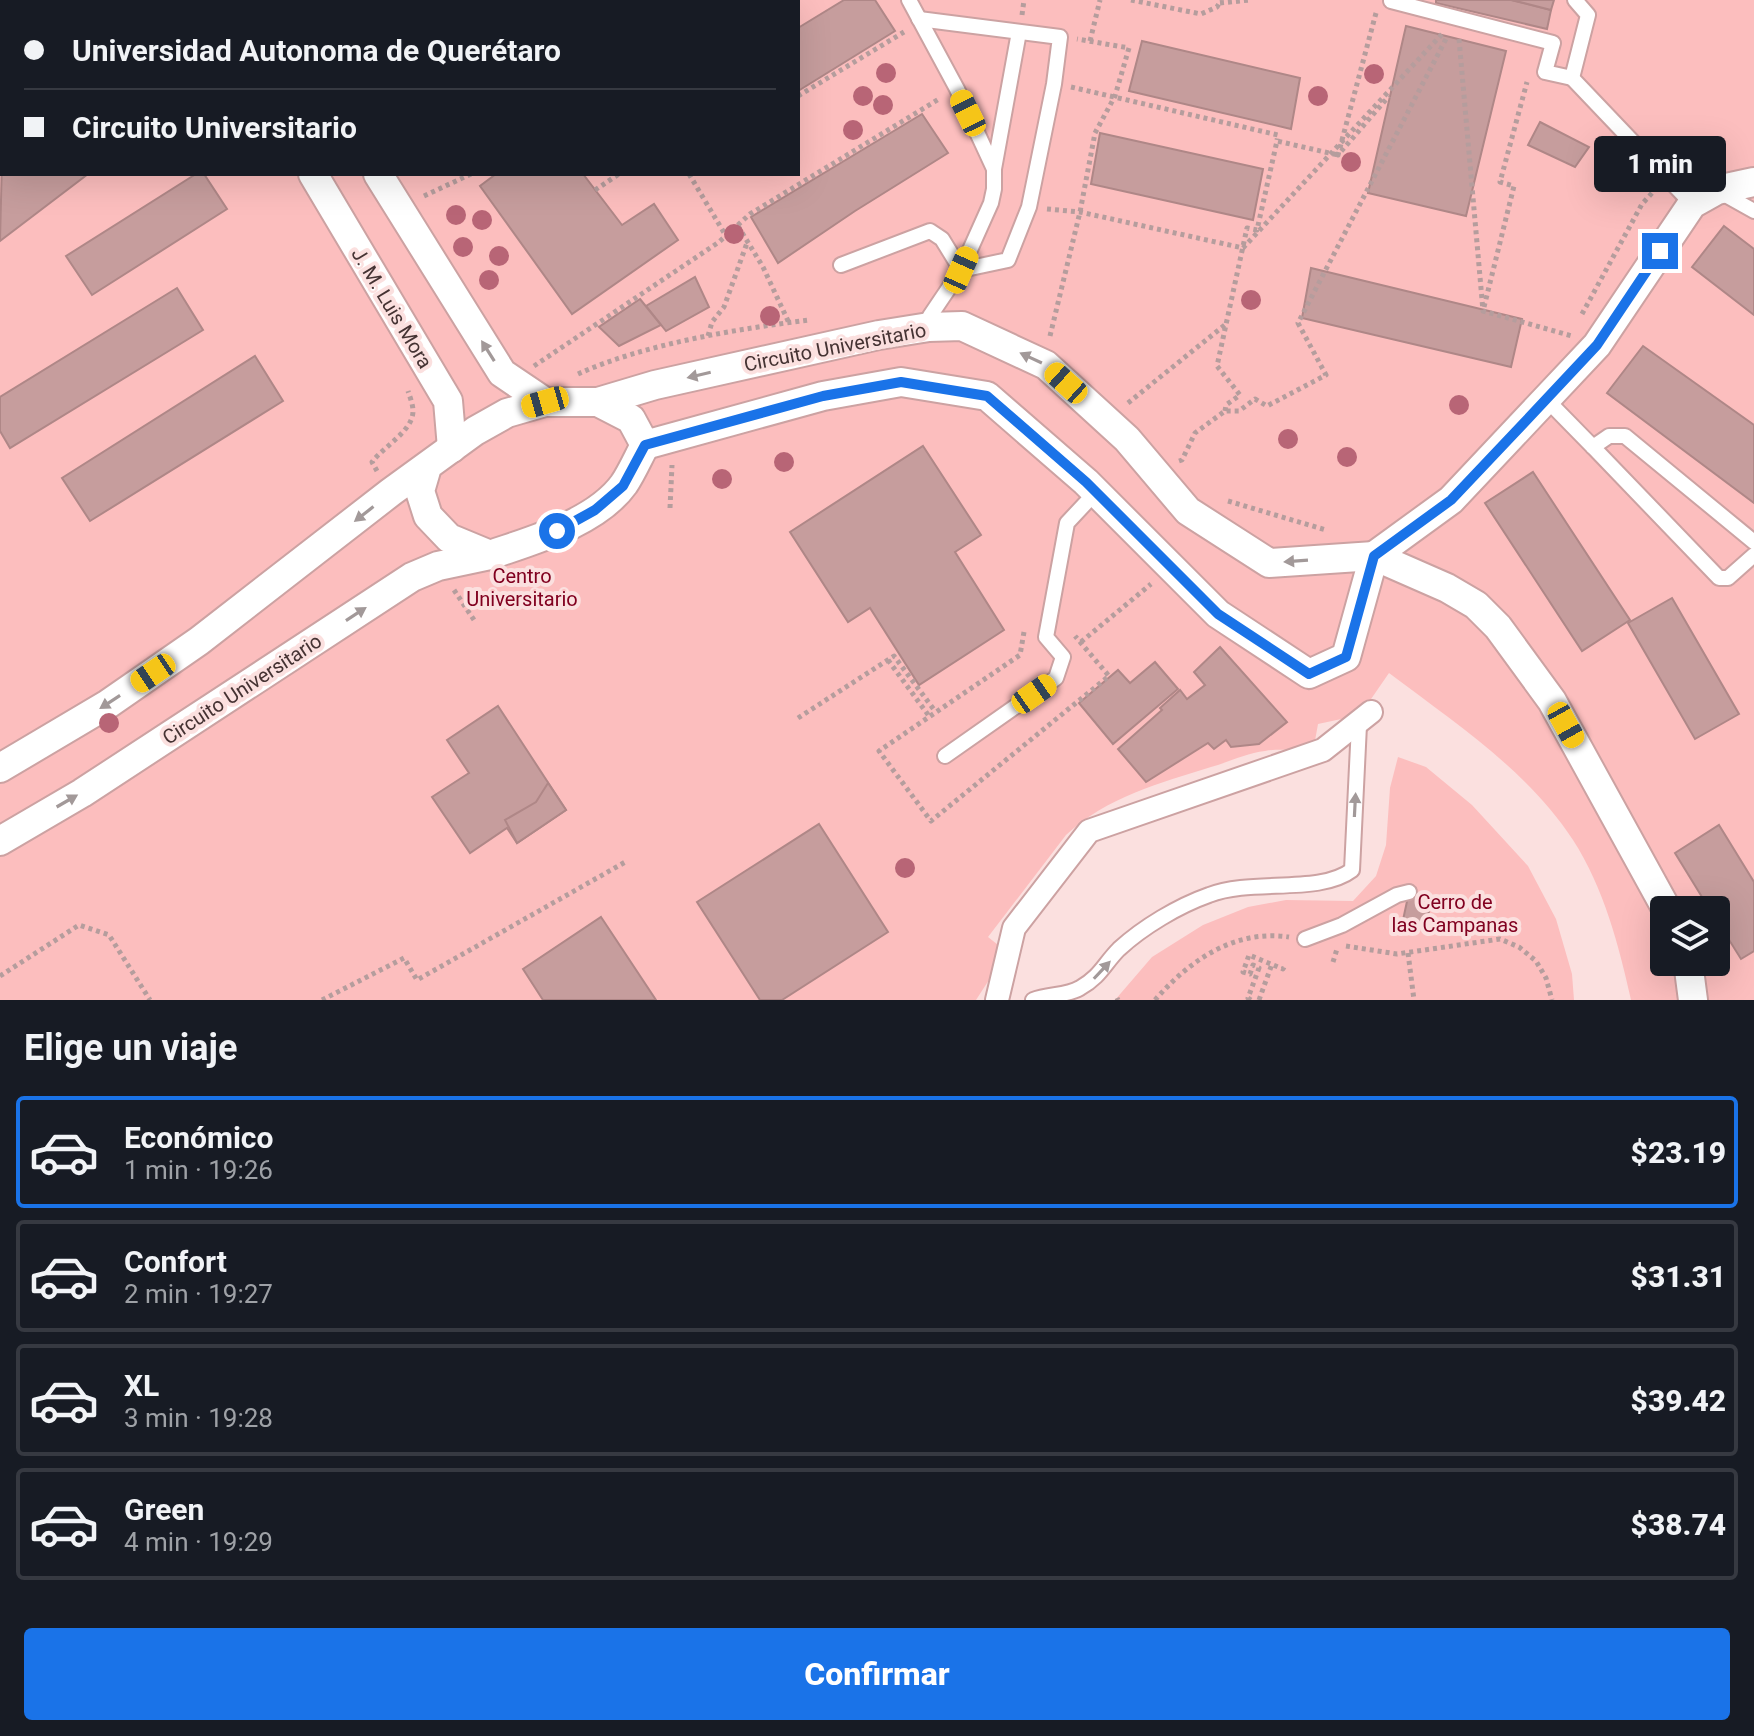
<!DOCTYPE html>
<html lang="es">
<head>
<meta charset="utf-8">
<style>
  body { margin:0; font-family:Roboto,sans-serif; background:#20242c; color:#f1f3f6; height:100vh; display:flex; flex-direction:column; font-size:30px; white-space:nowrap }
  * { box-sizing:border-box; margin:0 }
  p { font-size:26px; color:#9ea1a6 }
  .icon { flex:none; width:44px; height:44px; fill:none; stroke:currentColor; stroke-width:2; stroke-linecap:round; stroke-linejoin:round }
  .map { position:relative; height:1000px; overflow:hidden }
  .sheet { display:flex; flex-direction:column; background:#171b24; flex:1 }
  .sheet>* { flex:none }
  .top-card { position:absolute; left:0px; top:0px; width:800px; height:176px; box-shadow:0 8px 32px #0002; display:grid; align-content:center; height:176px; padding:0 24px; background:#171b24 }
  .fabs { position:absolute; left:1650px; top:896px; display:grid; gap:16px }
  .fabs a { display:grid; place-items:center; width:80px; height:80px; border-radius:8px; background:#171b24; box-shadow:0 8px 32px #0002; font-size:40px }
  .end { position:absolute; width:36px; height:36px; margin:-18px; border:10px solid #1a73e8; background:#fff; box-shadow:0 0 0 4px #fff }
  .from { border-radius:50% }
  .bubble { position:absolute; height:56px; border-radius:8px; background:#171b24; box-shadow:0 8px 32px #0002; font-size:26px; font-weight:800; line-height:56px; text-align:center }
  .car { position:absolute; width:24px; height:48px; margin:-24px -12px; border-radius:10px; box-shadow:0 0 6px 2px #0007; background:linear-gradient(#f5c518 24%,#345 0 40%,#f5c518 0 76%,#345 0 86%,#f5c518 0) }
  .top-card b { display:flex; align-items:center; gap:28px; height:76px; font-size:30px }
  .top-card b+b { border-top:2px solid #363941 }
  .top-card i { width:20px; height:20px; background:#f1f3f6 }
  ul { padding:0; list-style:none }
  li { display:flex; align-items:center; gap:24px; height:112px; margin:0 16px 12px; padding:0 8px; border:4px solid #363941; border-radius:8px }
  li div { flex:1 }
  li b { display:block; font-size:30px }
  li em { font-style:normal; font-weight:800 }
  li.current { border-color:#1a73e8 }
  li>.icon { width:72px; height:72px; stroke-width:1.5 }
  h2 { padding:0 24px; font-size:36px; line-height:96px }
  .cta { display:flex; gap:16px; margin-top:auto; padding:16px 24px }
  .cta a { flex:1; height:92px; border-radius:8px; background:#1a73e8; color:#fff; font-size:32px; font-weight:800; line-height:92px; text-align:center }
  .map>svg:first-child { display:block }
  .green { fill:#fcbebe; fill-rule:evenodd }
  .building { fill:#c69d9d; stroke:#af8787; stroke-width:2 }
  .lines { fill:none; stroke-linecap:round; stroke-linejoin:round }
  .service-casing { stroke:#cca2a2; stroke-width:18 }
  .pedestrian-casing { stroke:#cca2a2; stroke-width:26 }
  .minor-casing { stroke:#cca2a2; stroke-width:32 }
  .path { stroke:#b59d9d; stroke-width:5; stroke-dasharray:4 4; stroke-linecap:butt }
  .service { stroke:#fff; stroke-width:14 }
  .pedestrian { stroke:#fff; stroke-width:22 }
  .minor { stroke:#fff; stroke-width:28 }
  .tree { fill:#b86576 }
  .oneway { fill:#a29999 }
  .route { stroke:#1a73e8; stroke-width:10 }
  .labels { text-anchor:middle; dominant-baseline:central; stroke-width:8; stroke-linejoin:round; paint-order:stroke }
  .street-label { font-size:20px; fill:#453333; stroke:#fbe0df }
  .park-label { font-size:20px; fill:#810120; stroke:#fbe0df }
</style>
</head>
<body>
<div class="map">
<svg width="1754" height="1000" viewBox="0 0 1754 1000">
  <rect width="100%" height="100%" fill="#fbe0df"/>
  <!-- green -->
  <g class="green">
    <path d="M0 0H1754V1000H1631C1619 946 1604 888 1573 840 1526 769 1455 723 1389 673L1360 715 1318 724 1314 746C1298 752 1282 748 1265 751 1247 753 1229 762 1211 767 1160 783 1107 797 1066 835L988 937 1007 952 976 1000H0ZM2 2H798V174H2ZM1664 910H1716V962H1664Z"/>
    <polygon points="1398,757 1426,767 1472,805 1528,866 1556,919 1572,974 1574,1000 1115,1000 1152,957 1203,925 1248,907 1286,900 1353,901 1376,876 1386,845 1390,788"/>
  </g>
  <!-- building -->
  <g class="building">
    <polygon points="534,0 632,0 633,2 535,2"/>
    <polygon points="844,0 875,0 895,31 798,91 798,28"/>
    <polygon points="1436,0 1511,0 1551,10 1547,29 1436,3"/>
    <polygon points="1512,0 1554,0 1551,10"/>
    <polygon points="1406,26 1506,51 1466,216 1368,193"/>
    <polygon points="1142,41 1300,78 1291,129 1129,91"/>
    <polygon points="922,114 948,153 855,211 778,263 751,217"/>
    <polygon points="1540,122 1589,147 1575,167 1528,145"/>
    <polygon points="1100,133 1263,169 1253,220 1091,184"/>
    <polygon points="2,159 2,174 88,174 0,241"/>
    <polygon points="196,174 204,174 227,209 92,295 66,256"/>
    <polygon points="496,174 583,174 622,225 654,204 678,240 572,314 480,186"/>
    <polygon points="1724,226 1754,249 1754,315 1692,267"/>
    <polygon points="1311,268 1522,319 1511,367 1302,318"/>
    <polygon points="695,277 709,307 666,331 646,306"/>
    <polygon points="177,288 203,330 10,448 0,431 0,397"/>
    <polygon points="640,299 661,325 619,346 599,327"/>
    <polygon points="1643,346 1754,425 1754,503 1607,393"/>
    <polygon points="255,356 283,401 90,521 62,478"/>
    <polygon points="923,446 981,535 955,552 1004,630 919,685 870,608 848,622 790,532"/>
    <polygon points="1533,472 1630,620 1582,651 1485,503"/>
    <polygon points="1672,598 1739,714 1695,739 1628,623"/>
    <polygon points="1220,647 1287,722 1259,744 1231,747 1226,740 1214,749 1208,743 1146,782 1118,749 1162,710 1160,708 1180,690 1187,699 1205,685 1194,672"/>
    <polygon points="1155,662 1178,689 1113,744 1079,703 1118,670 1130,683"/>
    <polygon points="498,706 566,810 517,843 507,828 470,853 432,797 469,773 447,740"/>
    <polygon points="548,783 566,810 517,843 505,820 536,802"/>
    <polygon points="819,824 888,932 782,1000 760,1000 697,902"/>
    <polygon points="1719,825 1754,882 1754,951 1741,959 1716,919 1716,910 1710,910 1675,853"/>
    <polygon points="1409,892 1432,897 1426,925 1403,920"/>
    <polygon points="601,917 656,1000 543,1000 523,969"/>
  </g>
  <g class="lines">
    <!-- service casing -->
    <g class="service-casing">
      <g id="service">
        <polyline points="909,0 957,89 994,169 994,189 991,203 961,270 930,316 929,327"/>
        <polyline points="1391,1 1553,43 1545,72 1572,78 1588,15 1575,0"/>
        <polyline points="34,2 37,0"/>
        <polyline points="0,23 2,22"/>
        <polyline points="1572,78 1692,204"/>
        <polyline points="994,169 1019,32"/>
        <polyline points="1720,192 1754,211"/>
        <polyline points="841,265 930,231 942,239 961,270 1008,260 1029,207 1054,84 1060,37 919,19"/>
        <polyline points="1546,399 1593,447"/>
        <polyline points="1754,542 1625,436 1609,436 1593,447 1719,578 1728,578 1754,555"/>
        <polyline points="945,756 1056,678 1063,657 1046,637 1067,523 1096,492"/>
        <polyline points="1305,939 1342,925 1397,895 1409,892"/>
        <path d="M1033 1000C1048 994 1067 996 1080 988 1101 976 1104 964 1119 949 1143 927 1178 906 1209 895 1252 878 1319 895 1352 870L1359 725 1365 719"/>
      </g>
    </g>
    <!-- pedestrian casing -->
    <g class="pedestrian-casing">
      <polyline id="pedestrian" points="997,1000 1014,928 1089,831 1323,750 1371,712"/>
    </g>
    <!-- minor casing -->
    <g class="minor-casing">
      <g id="minor">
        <polyline points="210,0 211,2"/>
        <polyline points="270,0 271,2"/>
        <polyline points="313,174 448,401 452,448"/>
        <polyline points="378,174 502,373 545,402"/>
        <polyline points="598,402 655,385 879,335 929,327 962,326 1046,365 1127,439 1188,511 1269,563 1374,556 1447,588 1476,605 1498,627 1552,701 1667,910"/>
        <polyline points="645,445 823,396 901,382 987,396 1086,482 1218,614 1309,674 1346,657 1374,556 1451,500 1597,345 1692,204 1717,190 1754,182"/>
        <path d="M0 768 108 704 199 641 391 492 475 431 507 413 545 402H598L631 419 645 445C638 458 632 472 624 484 596 523 533 540 490 555L449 538 428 516 420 491 427 467"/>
        <polyline points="0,841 82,793 412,577 438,566 490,555"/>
        <polyline points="1688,962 1693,1000"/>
      </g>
    </g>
    <!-- path -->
    <g class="path">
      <polyline points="166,0 167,2"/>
      <polyline points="343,0 353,2"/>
      <polyline points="486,0 487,2"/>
      <polyline points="656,0 657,2"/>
      <polyline points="1131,0 1201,14 1217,7 1221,0"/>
      <polyline points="306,2 309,0"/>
      <polyline points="395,2 396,0"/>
      <polyline points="514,2 517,0"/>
      <polyline points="744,2 746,0"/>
      <polyline points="1220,3 1250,0"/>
      <polyline points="1376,13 1338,155 1389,96"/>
      <polyline points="1022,15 1024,0"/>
      <polyline points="1459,39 1483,311 1572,336"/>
      <polyline points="1090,41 1100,0"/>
      <polyline points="1071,87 1278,135 1277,140"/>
      <polyline points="798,96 904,32"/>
      <polyline points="689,174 726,236"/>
      <polyline points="595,190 619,174"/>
      <polyline points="424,196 471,174"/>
      <polyline points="1047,209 1080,212 1243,248 1443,33"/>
      <polyline points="738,226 763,267 789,323"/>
      <polyline points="1484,307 1514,186 1500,182 1527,82"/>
      <polyline points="1582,314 1642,204 1653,192"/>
      <polyline points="708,336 712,322 724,307 747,243"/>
      <polyline points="1050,336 1080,212 1095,133 1115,96 1129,48 1077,39"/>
      <polyline points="534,366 719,242 750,214 939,99"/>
      <path d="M578 374C644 344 737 329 809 320"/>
      <polyline points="1128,403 1226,324"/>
      <polyline points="1225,411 1226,405 1240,395 1217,366 1247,228 1257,230 1277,141 1338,155"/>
      <polyline points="1179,461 1182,460 1195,433 1225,411 1239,411 1255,399 1267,406 1326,375 1298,323 1447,37"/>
      <path d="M377 471 372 462C383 447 413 431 413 411 413 405 410 397 408 391"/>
      <polyline points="1228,501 1326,530"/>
      <polyline points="670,508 672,465"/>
      <polyline points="454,590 476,623"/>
      <polyline points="1024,632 1020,655 879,751 931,821 1109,676 1075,636"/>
      <polyline points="1081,642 1151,584"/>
      <polyline points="888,660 929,716"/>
      <polyline points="798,718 894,656 935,711"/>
      <polyline points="1346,946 1397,954 1500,939 1519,947 1536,961 1546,978 1552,1000"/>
      <polyline points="1408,953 1414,1000"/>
      <polyline points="1333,962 1337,949"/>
      <polyline points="0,976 79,925 109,935 150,1000"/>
      <polyline points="1117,998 1118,1000"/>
      <polyline points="322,1000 404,958 417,980 627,861"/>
      <path d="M1155 1000C1189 961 1234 929 1289 937"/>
      <polyline points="1251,1000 1248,998 1259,968 1253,965 1250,974 1243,972 1249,955 1283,969 1285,965"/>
      <polyline points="1259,1000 1272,964"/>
    </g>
    <!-- service -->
    <use href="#service" class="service"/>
    <!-- pedestrian -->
    <use href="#pedestrian" class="pedestrian"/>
    <!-- minor -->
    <use href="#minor" class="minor"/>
  </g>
  <!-- trees -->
  <g class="tree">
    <circle cx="886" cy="73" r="10"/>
    <circle cx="1374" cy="74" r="10"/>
    <circle cx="863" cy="96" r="10"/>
    <circle cx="1318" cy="96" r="10"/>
    <circle cx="883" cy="105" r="10"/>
    <circle cx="853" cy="130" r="10"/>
    <circle cx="1351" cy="162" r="10"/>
    <circle cx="456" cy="215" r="10"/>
    <circle cx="482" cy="220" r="10"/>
    <circle cx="734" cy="234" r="10"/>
    <circle cx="463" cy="247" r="10"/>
    <circle cx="499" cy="256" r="10"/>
    <circle cx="489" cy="280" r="10"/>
    <circle cx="1251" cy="300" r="10"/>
    <circle cx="770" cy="316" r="10"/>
    <circle cx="1459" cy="405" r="10"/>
    <circle cx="1288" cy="439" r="10"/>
    <circle cx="1347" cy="457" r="10"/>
    <circle cx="784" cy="462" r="10"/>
    <circle cx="722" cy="479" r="10"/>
    <circle cx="109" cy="723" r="10"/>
    <circle cx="905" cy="868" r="10"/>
  </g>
  <!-- one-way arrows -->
  <defs><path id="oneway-solid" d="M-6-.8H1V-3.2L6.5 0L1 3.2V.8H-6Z" transform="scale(2)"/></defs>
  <g class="oneway">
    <use href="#oneway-solid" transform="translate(488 351) rotate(-122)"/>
    <use href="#oneway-solid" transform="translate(1031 358) rotate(-155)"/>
    <use href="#oneway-solid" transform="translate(699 375) rotate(167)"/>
    <use href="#oneway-solid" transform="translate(364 514) rotate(142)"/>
    <use href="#oneway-solid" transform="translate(1296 561) rotate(176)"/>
    <use href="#oneway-solid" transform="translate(356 614) rotate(-33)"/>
    <use href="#oneway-solid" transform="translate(110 702) rotate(147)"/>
    <use href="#oneway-solid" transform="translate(67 801) rotate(-30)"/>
    <use href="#oneway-solid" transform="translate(1355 805) rotate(-87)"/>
    <use href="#oneway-solid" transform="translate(1102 970) rotate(-47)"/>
  </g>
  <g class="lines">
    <!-- route -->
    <polyline class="route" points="557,531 595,510 623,486 645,445 823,396 901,382 987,396 1086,482 1218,614 1309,674 1346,657 1374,556 1451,500 1522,425 1597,345 1660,251"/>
  </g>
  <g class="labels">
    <!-- street labels -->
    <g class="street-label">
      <text transform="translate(392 308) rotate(59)">J. M. Luis Mora</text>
      <text transform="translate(835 347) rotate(-11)">Circuito Universitario</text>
      <text transform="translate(242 689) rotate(-33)">Circuito Universitario</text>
    </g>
    <!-- park labels -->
    <g class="park-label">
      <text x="522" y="576">Centro<tspan x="522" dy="23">Universitario</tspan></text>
      <text x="1455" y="902">Cerro de<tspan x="1455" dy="23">las Campanas</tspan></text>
    </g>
  </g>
</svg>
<div class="fabs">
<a><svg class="icon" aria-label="layers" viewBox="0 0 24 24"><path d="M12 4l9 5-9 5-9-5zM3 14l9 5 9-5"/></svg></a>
</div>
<i class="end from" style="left:557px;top:531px"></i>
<i class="end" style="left:1660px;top:251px"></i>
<div class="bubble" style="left:1594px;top:136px;width:132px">1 min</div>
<i class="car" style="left:968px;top:113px;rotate:334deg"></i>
<i class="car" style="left:961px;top:270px;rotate:24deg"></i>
<i class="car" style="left:1066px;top:383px;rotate:312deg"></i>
<i class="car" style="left:545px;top:402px;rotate:254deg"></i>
<i class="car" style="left:153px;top:673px;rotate:236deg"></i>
<i class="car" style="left:1034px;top:694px;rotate:55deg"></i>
<i class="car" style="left:1566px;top:725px;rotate:151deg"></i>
<div class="top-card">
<b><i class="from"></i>Universidad Autonoma de Querétaro</b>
<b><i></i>Circuito Universitario</b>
</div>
</div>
<section class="sheet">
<h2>Elige un viaje</h2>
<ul>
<li class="current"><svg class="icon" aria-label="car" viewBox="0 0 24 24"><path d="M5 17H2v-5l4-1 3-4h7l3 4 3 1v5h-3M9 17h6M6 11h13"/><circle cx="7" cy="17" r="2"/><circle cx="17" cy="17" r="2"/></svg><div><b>Económico</b><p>1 min · 19:26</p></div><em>$23.19</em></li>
<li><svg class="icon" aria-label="car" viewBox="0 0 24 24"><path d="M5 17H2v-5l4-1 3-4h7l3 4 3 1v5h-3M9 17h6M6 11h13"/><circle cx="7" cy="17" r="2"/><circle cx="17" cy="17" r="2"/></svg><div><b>Confort</b><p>2 min · 19:27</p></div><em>$31.31</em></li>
<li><svg class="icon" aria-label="car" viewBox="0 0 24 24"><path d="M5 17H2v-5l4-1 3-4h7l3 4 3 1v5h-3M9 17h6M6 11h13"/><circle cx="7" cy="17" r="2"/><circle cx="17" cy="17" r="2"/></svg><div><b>XL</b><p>3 min · 19:28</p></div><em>$39.42</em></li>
<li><svg class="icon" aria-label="car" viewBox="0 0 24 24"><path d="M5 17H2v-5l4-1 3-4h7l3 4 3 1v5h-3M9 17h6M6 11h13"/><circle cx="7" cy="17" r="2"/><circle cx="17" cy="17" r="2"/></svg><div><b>Green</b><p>4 min · 19:29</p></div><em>$38.74</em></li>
</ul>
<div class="cta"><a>Confirmar</a></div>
</section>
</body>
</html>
